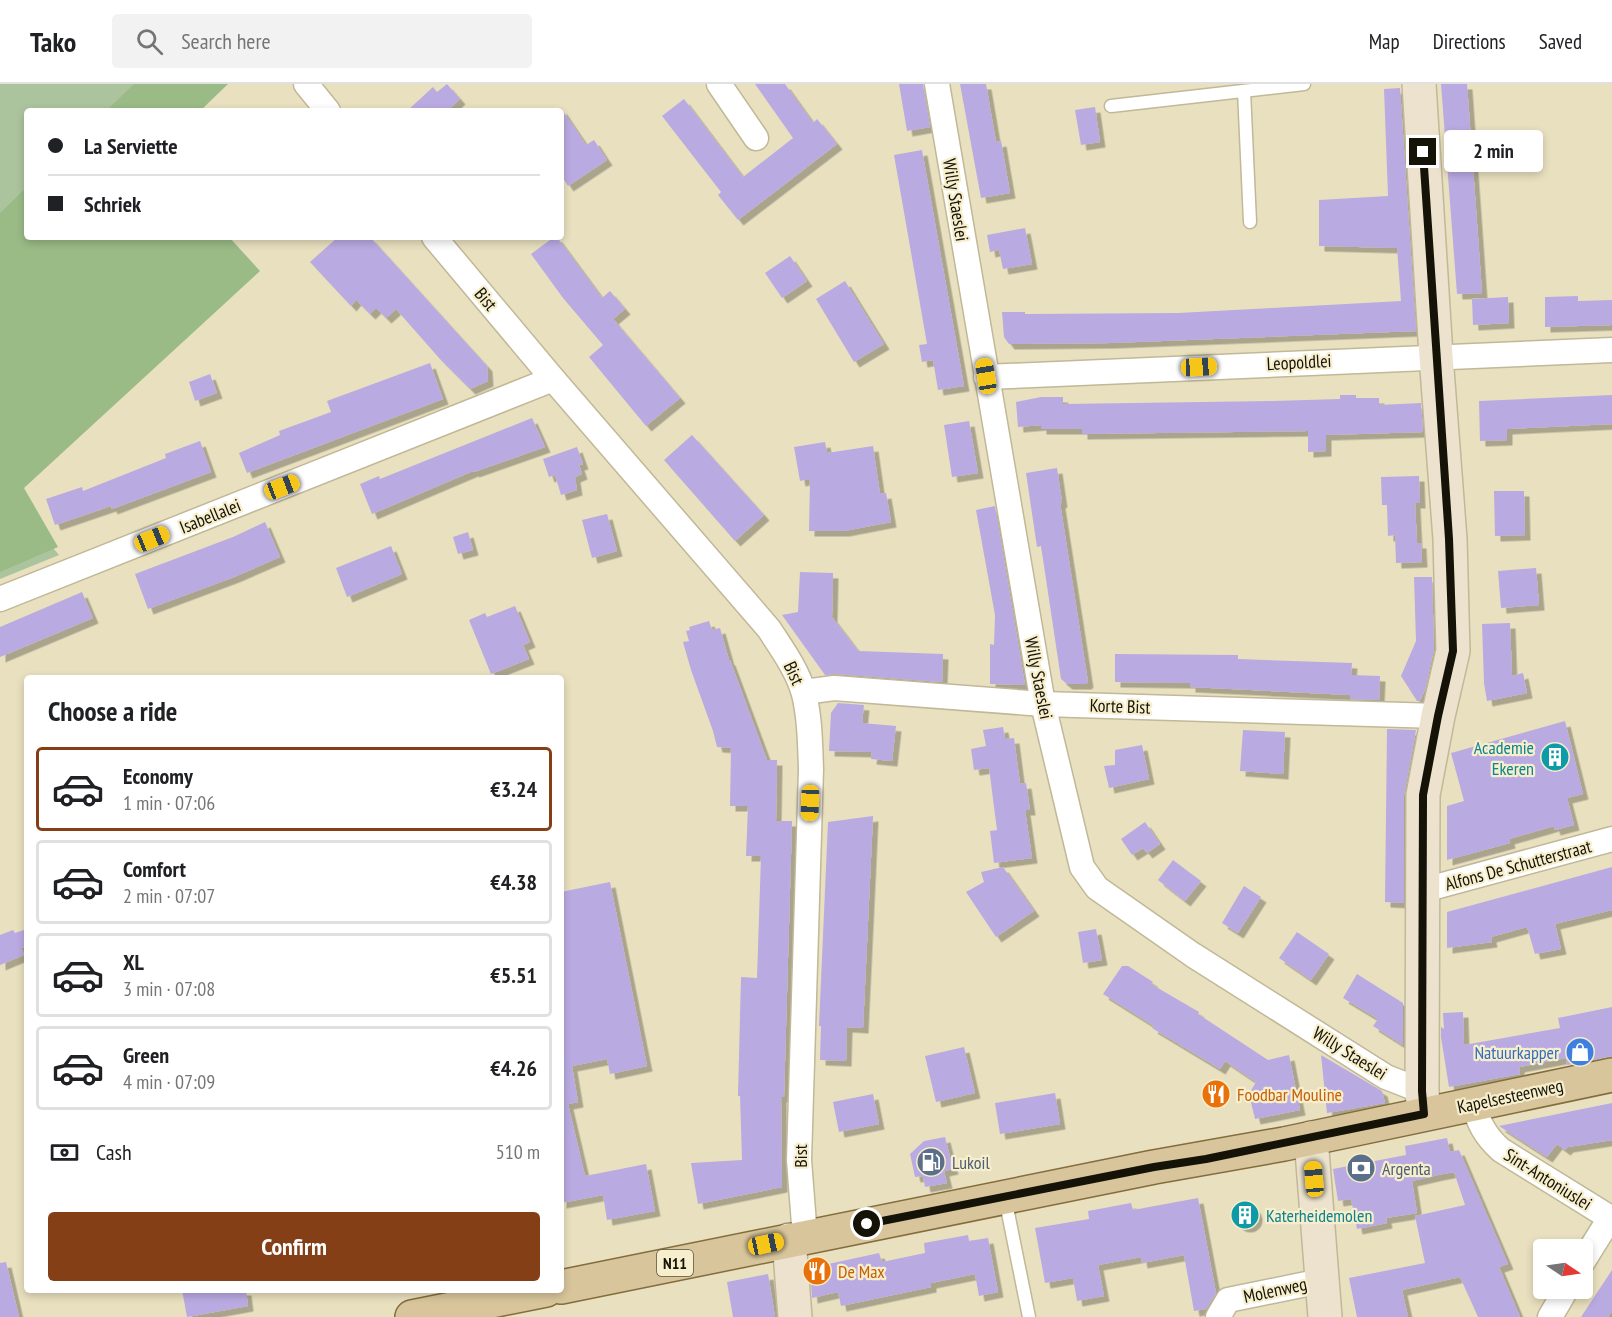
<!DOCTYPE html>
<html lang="en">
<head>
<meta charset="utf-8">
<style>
  body { margin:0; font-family:"PT Sans Narrow",sans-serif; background:#f2f2f2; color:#202124; height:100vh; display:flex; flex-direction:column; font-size:22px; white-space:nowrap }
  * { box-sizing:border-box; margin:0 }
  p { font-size:20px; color:#757577 }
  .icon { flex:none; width:33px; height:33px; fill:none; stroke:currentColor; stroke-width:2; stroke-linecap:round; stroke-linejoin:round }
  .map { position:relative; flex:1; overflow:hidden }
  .panel { position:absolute; left:24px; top:591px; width:540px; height:618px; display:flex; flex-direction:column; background:#fff; border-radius:6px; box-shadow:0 3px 9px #0003 }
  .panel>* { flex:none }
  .guide { position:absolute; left:24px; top:24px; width:540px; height:132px; border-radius:6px; box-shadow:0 3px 9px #0003; display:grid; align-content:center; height:132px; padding:0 24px; background:#fff }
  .needle { width:39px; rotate:103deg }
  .tools { position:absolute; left:1533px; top:1155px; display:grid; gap:12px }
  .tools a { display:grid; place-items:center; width:60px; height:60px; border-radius:6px; background:#fff; box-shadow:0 3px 9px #0003; font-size:30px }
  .end { position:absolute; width:27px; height:27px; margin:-14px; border:8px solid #151207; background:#fff; box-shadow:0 0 0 3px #fff }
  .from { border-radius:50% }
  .bubble { position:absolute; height:42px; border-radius:6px; background:#fff; box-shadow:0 3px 9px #0003; font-size:20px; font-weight:700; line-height:42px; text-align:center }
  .car { position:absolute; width:18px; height:36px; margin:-18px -9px; border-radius:8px; box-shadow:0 0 4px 2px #0007; background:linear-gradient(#f5c518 24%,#345 0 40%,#f5c518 0 76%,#345 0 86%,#f5c518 0) }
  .guide b { display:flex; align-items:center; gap:21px; height:57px; font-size:22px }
  .guide b+b { border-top:2px solid #e0e0e0 }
  .guide i { width:15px; height:15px; background:#202124 }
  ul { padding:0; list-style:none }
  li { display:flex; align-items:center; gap:18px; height:84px; margin:0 12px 9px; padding:0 12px; border:3px solid #e0e0e0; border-radius:6px }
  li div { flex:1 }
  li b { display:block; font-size:22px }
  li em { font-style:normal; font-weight:700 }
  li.active { border-color:#843f17 }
  li>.icon { width:54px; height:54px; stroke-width:1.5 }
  h2 { padding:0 24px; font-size:27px; line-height:72px }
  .pay { display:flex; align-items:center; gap:15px; height:66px; padding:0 24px; font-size:22px }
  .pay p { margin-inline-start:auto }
  .button { display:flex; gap:12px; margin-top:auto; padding:12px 24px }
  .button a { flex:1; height:69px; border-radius:6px; background:#843f17; color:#fff; font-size:24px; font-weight:700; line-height:69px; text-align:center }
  header { display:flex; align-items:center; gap:36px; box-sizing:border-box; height:84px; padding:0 30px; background:#fff; border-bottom:2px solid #e0e0e0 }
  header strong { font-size:28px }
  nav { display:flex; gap:33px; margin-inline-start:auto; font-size:21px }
  .search { width:420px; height:54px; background:#f2f2f2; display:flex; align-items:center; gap:15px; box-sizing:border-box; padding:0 21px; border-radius:6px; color:#757577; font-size:22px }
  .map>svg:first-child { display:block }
  .green { fill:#acc49e }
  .forest { fill:#9abb86 }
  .building { fill:#baaae2; filter:url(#shadow) }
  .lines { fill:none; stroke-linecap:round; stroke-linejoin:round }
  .lane-casing { stroke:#c1b898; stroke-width:15 }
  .street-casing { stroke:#c1b898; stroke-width:27 }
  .secondary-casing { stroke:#c1b898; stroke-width:36 }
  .primary-casing { stroke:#836d3c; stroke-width:36 }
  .lane { stroke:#fff; stroke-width:12 }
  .street { stroke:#fff; stroke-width:24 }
  .secondary { stroke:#ece2cd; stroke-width:33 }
  .primary { stroke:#d8c59b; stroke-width:33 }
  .route { stroke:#151207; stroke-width:8 }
  .labels { text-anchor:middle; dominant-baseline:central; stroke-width:4.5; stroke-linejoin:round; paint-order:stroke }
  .shield { fill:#f6eecc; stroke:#585442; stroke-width:1.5 }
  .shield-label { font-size:16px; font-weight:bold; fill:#151207 }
  .street-label { font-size:18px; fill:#151207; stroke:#f6eecc }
  .culture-label { font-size:18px; fill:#0d838f; stroke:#f6eecc; text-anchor:end }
  .shop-label { font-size:18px; fill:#366cbe; stroke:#f6eecc; text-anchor:end }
  .food-label { font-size:18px; fill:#c56008; stroke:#f6eecc; text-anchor:start }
  .service-label { font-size:18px; fill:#4e5e75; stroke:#f6eecc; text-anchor:start }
</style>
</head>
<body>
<header>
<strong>Tako</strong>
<div class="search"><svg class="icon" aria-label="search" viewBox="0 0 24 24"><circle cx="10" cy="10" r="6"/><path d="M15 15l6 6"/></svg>Search here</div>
<nav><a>Map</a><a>Directions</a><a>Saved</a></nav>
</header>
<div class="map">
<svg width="1612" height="1233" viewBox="0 0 1612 1233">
  <defs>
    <filter id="shadow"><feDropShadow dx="5.5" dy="5.5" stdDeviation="0" flood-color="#0004"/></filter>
  </defs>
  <rect width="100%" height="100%" fill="#e9e0bf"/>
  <!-- green -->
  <g class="green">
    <polygon points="0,0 191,0 160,27 27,27 27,144 0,167"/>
    <polygon points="0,401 59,471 0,495"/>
  </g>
  <!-- forest -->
  <g class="forest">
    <polygon points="134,0 228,0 200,27 106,27"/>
    <polygon points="27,103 27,153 229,153 260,187 24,404 58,463 0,488 0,129"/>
  </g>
  <!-- building -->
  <g class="building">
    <polygon points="447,0 460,15 447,27 407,27 433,3 437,8"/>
    <polygon points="755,0 785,0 813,39 817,35 837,60 738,136 718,111 721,108 662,32 684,15 743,93 793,54"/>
    <polygon points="899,0 923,0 930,43 907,47"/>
    <polygon points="960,0 986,0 996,58 1001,57 1010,109 981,114"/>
    <polygon points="1441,0 1467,0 1482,209 1457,210"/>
    <polygon points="1400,4 1416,247 1110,259 1009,260 1004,253 1002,228 1025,228 1025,230 1178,229 1401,217 1397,164 1319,162 1319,116 1388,112 1384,5"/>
    <polygon points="1095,23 1100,58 1081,61 1075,26"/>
    <polygon points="561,24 586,61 594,56 607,76 568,102 561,91"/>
    <polygon points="922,66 964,302 938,306 933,276 922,278 919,261 927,260 894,71"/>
    <polygon points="1025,144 1032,180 1003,185 999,166 990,168 987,151"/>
    <polygon points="338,153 370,153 487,282 488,297 470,305 440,275 396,225 386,234 376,224 370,230 356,216 351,222 310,178"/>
    <polygon points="554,153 557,153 602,214 610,207 625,225 613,235 680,314 646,342 589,273 603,261 563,214 531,170"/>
    <polygon points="790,172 807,197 782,214 765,189"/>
    <polygon points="845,197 884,260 854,278 816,215"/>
    <polygon points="1578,212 1578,217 1612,216 1612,241 1545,243 1545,213"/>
    <polygon points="1508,213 1509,239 1473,241 1472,215"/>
    <polygon points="430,279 443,315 247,389 239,369 280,351 279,347 331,328 327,317"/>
    <polygon points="210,290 217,309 195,317 189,298"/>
    <polygon points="1340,311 1356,311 1356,314 1379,314 1379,321 1421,319 1423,348 1326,351 1326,367 1308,368 1308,347 1082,350 1082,345 1041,345 1041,341 1018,343 1016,318 1041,313 1063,313 1063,320 1273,317 1340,315"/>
    <polygon points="1612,311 1612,340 1507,345 1507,356 1480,357 1479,317"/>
    <polygon points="532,334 545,363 474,388 473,387 372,430 360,400 379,392 380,395"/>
    <polygon points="969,337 978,389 952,393 944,341"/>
    <polygon points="692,351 764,431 735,457 664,376"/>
    <polygon points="200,357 211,388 112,425 111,422 55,441 46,415 82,403 83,407 166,374 165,370"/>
    <polygon points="825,358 827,369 873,362 880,410 886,409 891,438 844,447 809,447 810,395 800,397 794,363"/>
    <polygon points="577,363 583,380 579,381 582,390 575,393 577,406 561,411 555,391 549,393 543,375"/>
    <polygon points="1057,384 1062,418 1060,419 1088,598 1086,600 1067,600 1061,595 1041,462 1037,463 1026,389"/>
    <polygon points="1419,392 1420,419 1415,419 1417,459 1421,459 1422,478 1396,479 1395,451 1388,452 1387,421 1382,421 1381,393"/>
    <polygon points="1494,407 1524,407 1525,451 1495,452"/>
    <polygon points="995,422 1025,601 990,600 990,560 994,561 995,531 976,426"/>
    <polygon points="607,430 617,467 592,474 582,436"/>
    <polygon points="265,438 280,473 234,493 148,525 135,490 233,453"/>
    <polygon points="468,448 473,466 458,470 453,453"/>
    <polygon points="391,462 402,490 347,513 336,484"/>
    <polygon points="1536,484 1539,521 1501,524 1498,487"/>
    <polygon points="800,488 833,489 832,533 858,567 943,570 942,598 835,590 825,591 782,531 798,528"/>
    <polygon points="1414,493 1432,493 1434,565 1425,606 1420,617 1417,617 1401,592 1416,557"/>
    <polygon points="82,508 93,534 0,573 0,543"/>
    <polygon points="515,522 530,558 523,561 529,575 491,590 469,536 485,529 487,533"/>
    <polygon points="709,537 712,546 720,544 729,576 730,576 767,676 777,676 776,737 792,737 784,1013 781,1013 782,1103 698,1120 691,1079 742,1076 740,1012 738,1012 741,893 757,894 761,772 746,772 748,722 730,722 731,664 717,663 713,647 691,586 683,558 689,557 686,547 690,546 689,543"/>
    <polygon points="1510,539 1512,592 1523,589 1527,609 1487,617 1484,599 1482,540"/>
    <polygon points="1115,570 1238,571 1238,575 1352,579 1351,591 1380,592 1379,616 1350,615 1350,611 1190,603 1190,599 1115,598"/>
    <polygon points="838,619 864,621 862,639 896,642 892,677 871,675 872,668 829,667 831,629"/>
    <polygon points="1565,637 1583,710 1567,714 1574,741 1555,746 1554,742 1509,755 1510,759 1447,776 1447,722 1464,717 1451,669"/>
    <polygon points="1003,643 1005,655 1014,654 1020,700 1026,699 1030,726 1025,726 1032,774 994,779 990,747 997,746 989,684 974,686 971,665 986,662 983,646"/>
    <polygon points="1387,645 1416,646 1404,711 1404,819 1385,818"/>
    <polygon points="1243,646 1285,648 1283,690 1240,687"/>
    <polygon points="1142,661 1149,695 1109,704 1104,682 1115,681 1115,666"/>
    <polygon points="873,732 863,944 847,943 846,977 820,976 821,942 819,942 828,738"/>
    <polygon points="1145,738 1160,760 1147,769 1143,764 1132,771 1121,755"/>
    <polygon points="1173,776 1201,797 1185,817 1158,796"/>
    <polygon points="1003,783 1034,827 996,853 966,808 984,798 981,788"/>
    <polygon points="1612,783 1612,826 1555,840 1561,865 1535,870 1527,843 1491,853 1492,858 1447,864 1447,828"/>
    <polygon points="610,798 647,982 610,990 607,975 572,982 578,1018 568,1020 585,1092 646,1080 655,1127 607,1136 603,1111 561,1119 561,808"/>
    <polygon points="1244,802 1261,813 1238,849 1222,839"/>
    <polygon points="27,845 27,862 21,864 24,871 0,881 0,851 13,846 15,849"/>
    <polygon points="1096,845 1102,876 1083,879 1078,848"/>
    <polygon points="1297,848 1329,870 1311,896 1279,874"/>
    <polygon points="1122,882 1128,882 1153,898 1151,900 1199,928 1198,930 1268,976 1289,971 1300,1026 1255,1035 1249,1010 1256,998 1225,977 1220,985 1152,944 1154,942 1103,910"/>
    <polygon points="1357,890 1403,919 1403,961 1373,942 1378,935 1343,914"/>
    <polygon points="1612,923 1612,972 1567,981 1566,974 1519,983 1520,990 1449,1003 1441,953 1441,943 1444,945 1443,929 1463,928 1464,961 1560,944 1558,934"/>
    <polygon points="964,963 975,1009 936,1018 925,972"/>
    <polygon points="1321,971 1382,1007 1385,1019 1327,1029"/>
    <polygon points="1055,1009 1060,1040 1000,1050 995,1019"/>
    <polygon points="873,1010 879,1040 839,1048 833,1018"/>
    <polygon points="1612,1019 1612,1056 1568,1063 1565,1066 1557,1060 1547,1073 1499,1042"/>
    <polygon points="945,1053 953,1085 944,1087 947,1099 925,1103 923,1092 915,1093 910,1070 924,1057"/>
    <polygon points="1447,1054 1450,1068 1459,1066 1508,1180 1499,1183 1520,1233 1478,1233 1460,1193 1402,1206 1408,1233 1357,1233 1349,1194 1425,1179 1415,1132 1465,1121 1454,1088 1438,1091 1412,1097 1417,1129 1386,1134 1387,1139 1357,1145 1351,1115 1338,1117 1333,1085 1406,1071 1405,1062"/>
    <polygon points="1198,1114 1216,1209 1206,1225 1194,1227 1184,1171 1142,1179 1141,1173 1098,1181 1104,1212 1077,1217 1073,1194 1045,1199 1035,1144 1089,1135 1088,1127 1131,1119 1133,1126"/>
    <circle cx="1245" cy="1131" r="12"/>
    <polygon points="968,1151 969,1157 988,1154 998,1208 979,1212 975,1190 931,1199 931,1203 841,1222 838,1208 812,1214 810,1184 879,1169 882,1178 925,1169 924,1159"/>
    <polygon points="6,1178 19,1233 0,1233 0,1179"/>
    <polygon points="1612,1186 1612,1227 1608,1233 1581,1233"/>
    <polygon points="768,1190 775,1233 733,1233 727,1198"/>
    <polygon points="182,1206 246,1206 248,1222 187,1233"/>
  </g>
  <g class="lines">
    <!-- lane casing -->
    <g class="lane-casing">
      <g id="lane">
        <polyline points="1244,7 1250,138"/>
        <polyline points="1111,22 1304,0"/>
        <polyline points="1005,1114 1029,1233"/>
      </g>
    </g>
    <!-- street casing -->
    <g class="street-casing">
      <g id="street">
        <polyline points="306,0 328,27"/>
        <polyline points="719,0 756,54"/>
        <polyline points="937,0 1043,620 1082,783 1097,804 1193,871 1386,993 1422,1007"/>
        <path d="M434 153 553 295 769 545C782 565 798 587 804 610 810 635 810 660 811 685L799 1076 805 1153"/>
        <polyline points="986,293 1612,266"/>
        <polyline points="0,515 553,295"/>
        <polyline points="804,608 834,604 1043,620 1438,632"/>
        <polyline points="1424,806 1612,755"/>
        <path d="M1473 1020C1479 1039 1485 1052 1501 1066L1612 1135"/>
        <polyline points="1582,1179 1610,1134"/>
        <polyline points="1218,1233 1228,1216 1321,1197"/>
        <polyline points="1550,1233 1567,1204"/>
      </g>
    </g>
    <!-- secondary casing -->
    <g class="secondary-casing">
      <g id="secondary">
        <polyline points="1419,0 1436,272 1450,455 1453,567 1438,632 1423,711 1422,1007 1424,1030"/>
        <polyline points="1311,1054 1325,1233"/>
        <polyline points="789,1156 795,1233"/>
      </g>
    </g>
    <!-- primary casing -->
    <g class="primary-casing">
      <g id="primary">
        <polyline points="561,1203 1154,1083 1284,1060 1612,991"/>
        <polyline points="412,1233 546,1206"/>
      </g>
    </g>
    <!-- lane -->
    <use href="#lane" class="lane"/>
    <!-- street -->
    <use href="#street" class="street"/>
    <!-- secondary -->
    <use href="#secondary" class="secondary"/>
    <!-- primary -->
    <use href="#primary" class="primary"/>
  </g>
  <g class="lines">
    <!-- route -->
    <polyline class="route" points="867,1140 1154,1083 1206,1075 1424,1030 1422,1007 1423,711 1438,632 1453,567 1449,455 1423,68"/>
  </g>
  <!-- icons -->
  <defs>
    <g id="building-disc" transform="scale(1.5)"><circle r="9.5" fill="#0f9aa8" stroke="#f6eecc"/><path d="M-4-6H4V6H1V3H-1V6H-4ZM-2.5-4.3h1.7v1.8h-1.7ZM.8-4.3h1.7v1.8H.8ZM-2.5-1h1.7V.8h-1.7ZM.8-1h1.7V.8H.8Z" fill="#fff"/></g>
    <g id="shop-disc" transform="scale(1.5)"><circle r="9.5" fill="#3f7fe0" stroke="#f6eecc"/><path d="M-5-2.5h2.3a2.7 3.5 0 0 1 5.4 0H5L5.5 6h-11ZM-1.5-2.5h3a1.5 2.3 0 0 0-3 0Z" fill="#fff"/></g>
    <g id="restaurant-disc" transform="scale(1.5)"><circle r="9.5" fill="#e8710a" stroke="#f6eecc"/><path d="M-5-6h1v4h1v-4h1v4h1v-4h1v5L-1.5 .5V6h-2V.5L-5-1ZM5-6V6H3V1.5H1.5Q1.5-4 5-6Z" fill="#fff"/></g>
    <g id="fuel-disc" transform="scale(1.5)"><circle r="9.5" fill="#5c6f8a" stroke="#f6eecc"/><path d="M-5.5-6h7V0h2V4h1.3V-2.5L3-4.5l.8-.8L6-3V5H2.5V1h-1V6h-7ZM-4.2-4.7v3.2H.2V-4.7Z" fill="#fff"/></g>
    <g id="bank-disc" transform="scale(1.5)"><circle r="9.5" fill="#5c6f8a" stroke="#f6eecc"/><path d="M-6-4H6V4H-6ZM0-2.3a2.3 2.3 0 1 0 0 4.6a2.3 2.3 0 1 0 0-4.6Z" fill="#fff"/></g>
  </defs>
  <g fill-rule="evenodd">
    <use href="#building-disc" x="1555" y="673"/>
    <use href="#shop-disc" x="1580" y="968"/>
    <use href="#restaurant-disc" x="1216" y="1010"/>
    <use href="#fuel-disc" x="931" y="1078"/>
    <use href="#bank-disc" x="1361" y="1084"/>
    <use href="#building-disc" x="1245" y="1131"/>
    <use href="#restaurant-disc" x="817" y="1187"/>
  </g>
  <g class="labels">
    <!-- shield labels -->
    <rect class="shield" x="657" y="1166" width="36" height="26" rx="4.5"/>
    <g class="shield-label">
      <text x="675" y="1179">N11</text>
    </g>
    <!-- street labels -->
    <g class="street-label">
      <text transform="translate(956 116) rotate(81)">Willy Staeslei</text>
      <text transform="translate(486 215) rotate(50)">Bist</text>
      <text transform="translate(1299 278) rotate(-3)">Leopoldlei</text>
      <text transform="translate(210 432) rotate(-22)">Isabellalei</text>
      <text transform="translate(794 589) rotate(65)">Bist</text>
      <text transform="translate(1039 594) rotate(79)">Willy Staeslei</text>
      <text transform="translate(1120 622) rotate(2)">Korte Bist</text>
      <text transform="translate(1518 781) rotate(-15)">Alfons De Schutterstraat</text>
      <text transform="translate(1350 969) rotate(32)">Willy Staeslei</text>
      <text transform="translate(1510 1012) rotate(-12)">Kapelsesteenweg</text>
      <text transform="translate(800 1072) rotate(-90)">Bist</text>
      <text transform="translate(1548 1095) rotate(32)">Sint-Antoniuslei</text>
      <text transform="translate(1275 1206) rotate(-12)">Molenweg</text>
    </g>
    <!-- culture labels -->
    <g class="culture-label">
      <text x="1534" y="663">Academie<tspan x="1534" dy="21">Ekeren</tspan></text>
      <text x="1266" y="1131" text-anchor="start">Katerheidemolen</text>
    </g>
    <!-- shop labels -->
    <g class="shop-label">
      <text x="1559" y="968">Natuurkapper</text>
    </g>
    <!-- food labels -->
    <g class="food-label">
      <text x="1237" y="1010">Foodbar Mouline</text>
      <text x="838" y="1187">De Max</text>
    </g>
    <!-- service labels -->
    <g class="service-label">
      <text x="952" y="1078">Lukoil</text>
      <text x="1382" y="1084">Argenta</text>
    </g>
  </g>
</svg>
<div class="tools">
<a><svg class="needle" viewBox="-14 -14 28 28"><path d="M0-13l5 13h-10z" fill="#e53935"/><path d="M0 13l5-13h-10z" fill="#757577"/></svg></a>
</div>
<i class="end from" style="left:867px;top:1140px"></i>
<i class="end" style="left:1423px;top:68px"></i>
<div class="bubble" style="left:1444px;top:46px;width:99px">2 min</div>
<i class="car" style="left:1199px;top:283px;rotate:87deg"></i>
<i class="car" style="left:986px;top:292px;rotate:351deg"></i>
<i class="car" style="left:282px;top:403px;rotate:69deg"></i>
<i class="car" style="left:152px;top:455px;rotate:68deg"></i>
<i class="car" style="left:810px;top:719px;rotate:182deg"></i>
<i class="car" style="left:1314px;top:1095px;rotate:355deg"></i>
<i class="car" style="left:766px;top:1160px;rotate:78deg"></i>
<div class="guide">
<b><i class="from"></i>La Serviette</b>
<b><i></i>Schriek</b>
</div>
<section class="panel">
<h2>Choose a ride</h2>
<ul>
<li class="active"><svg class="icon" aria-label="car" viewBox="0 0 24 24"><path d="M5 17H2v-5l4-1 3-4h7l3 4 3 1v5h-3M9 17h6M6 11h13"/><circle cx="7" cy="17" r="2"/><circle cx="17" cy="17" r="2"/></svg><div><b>Economy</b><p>1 min · 07:06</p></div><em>€3.24</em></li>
<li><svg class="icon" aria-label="car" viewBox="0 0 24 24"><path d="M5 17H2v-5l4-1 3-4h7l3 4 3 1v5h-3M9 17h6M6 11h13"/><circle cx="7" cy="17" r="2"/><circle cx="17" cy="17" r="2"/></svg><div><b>Comfort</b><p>2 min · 07:07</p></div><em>€4.38</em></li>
<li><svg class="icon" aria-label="car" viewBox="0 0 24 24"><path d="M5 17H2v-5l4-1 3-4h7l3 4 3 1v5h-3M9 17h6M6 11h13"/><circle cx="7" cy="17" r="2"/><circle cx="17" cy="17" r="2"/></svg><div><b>XL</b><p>3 min · 07:08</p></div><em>€5.51</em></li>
<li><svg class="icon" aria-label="car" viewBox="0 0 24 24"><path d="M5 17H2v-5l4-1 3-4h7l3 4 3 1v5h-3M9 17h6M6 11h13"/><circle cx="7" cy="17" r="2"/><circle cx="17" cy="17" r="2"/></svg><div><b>Green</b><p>4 min · 07:09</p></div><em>€4.26</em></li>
</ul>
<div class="pay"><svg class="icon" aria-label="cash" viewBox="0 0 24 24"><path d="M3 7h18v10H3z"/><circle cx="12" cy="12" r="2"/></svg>Cash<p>510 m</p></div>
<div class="button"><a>Confirm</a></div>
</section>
</div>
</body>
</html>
